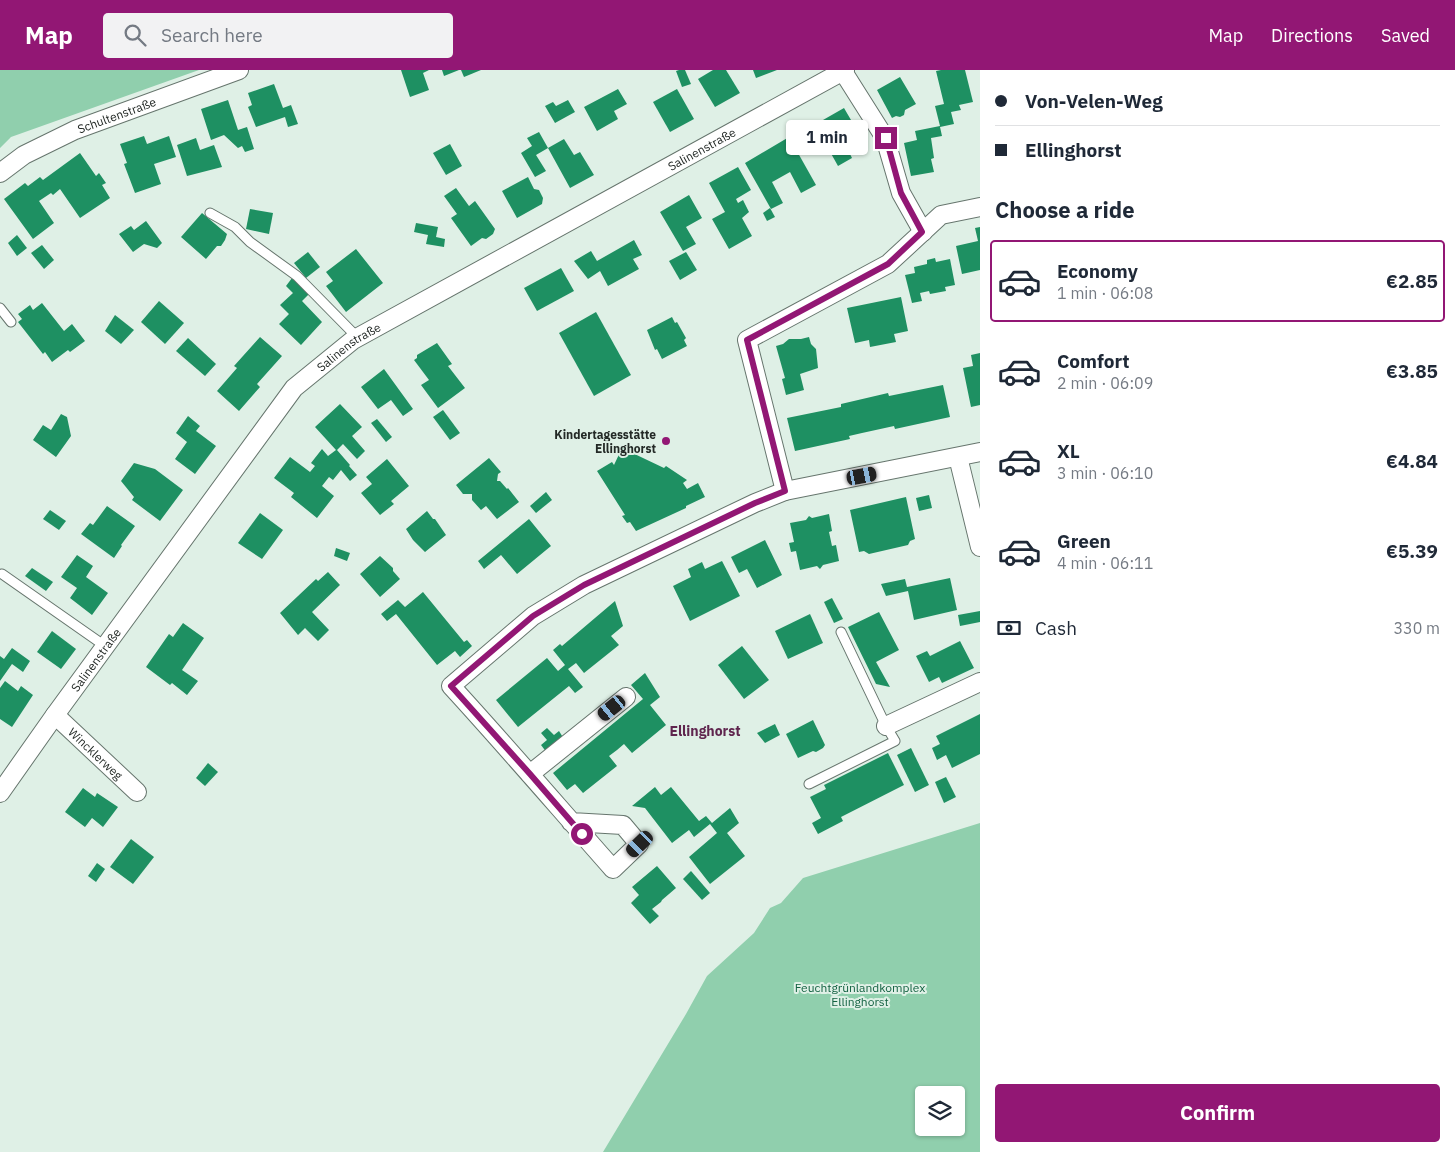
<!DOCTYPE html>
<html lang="en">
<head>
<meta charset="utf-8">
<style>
  body { margin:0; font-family:"IBM Plex Sans",sans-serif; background:#f2f2f3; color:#1f2937; height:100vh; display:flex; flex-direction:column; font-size:19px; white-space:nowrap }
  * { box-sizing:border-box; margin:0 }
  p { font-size:16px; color:#747a83 }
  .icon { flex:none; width:28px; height:28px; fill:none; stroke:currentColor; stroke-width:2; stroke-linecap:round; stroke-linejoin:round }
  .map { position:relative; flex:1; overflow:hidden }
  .drawer { display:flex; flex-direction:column; background:#fff; width:475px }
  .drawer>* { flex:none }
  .hud { display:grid; align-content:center; height:110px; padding:0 15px; background:#fff }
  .buttons { position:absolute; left:915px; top:1016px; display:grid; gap:10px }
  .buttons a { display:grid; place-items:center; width:50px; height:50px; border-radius:5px; background:#fff; box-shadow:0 1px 4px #0004; font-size:25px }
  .end { position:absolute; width:22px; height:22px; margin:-11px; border:6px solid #921774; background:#fff; box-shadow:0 0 0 2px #fff }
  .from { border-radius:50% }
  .bubble { position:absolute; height:35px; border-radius:5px; background:#fff; box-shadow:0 1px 4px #0004; font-size:16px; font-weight:700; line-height:35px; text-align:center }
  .car { position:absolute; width:15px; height:30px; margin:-15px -8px; border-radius:6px; box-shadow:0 0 4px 1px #0007; background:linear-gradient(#222 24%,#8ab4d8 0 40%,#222 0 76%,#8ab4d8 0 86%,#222 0) }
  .hud b { display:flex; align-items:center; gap:18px; height:48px; font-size:19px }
  .hud b+b { border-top:1px solid #e0e1e3 }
  .hud i { width:12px; height:12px; background:#1f2937 }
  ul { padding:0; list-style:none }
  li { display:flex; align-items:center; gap:15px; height:82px; margin:0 10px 8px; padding:0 5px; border:2px solid transparent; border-radius:5px }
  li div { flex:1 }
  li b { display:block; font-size:19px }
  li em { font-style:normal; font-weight:700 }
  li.active { border-color:#921774 }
  li>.icon { width:45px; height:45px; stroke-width:1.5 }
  h2 { padding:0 15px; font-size:22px; line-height:60px }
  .pay { display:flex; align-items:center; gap:12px; height:55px; padding:0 15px; font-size:19px }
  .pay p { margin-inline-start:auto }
  .action { display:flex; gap:10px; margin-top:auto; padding:10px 15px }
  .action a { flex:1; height:58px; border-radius:5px; background:#921774; color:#fff; font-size:20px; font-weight:700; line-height:58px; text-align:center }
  header { display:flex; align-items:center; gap:30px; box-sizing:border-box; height:70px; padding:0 25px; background:#921774; color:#fff }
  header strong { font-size:24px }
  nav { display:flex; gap:28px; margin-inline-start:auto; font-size:18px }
  .search { width:350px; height:45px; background:#f2f2f3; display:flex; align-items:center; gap:12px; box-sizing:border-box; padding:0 18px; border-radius:5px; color:#747a83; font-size:19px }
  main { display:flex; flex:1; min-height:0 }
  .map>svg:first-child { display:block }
  .green { fill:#90cfad; fill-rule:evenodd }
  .building { fill:#1e9062 }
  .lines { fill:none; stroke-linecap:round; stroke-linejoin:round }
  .lane-casing { stroke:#66756d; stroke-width:11 }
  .street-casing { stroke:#66756d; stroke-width:20 }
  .lane { stroke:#fff; stroke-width:9 }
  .street { stroke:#fff; stroke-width:18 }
  .route { stroke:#921774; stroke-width:6 }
  .poi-dot { fill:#921774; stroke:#dff0e6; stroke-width:2 }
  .labels { text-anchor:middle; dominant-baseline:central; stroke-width:4; stroke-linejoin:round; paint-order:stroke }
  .street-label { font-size:12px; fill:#232926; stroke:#dff0e6 }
  .poi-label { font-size:12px; font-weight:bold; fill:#232926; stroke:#dff0e6; text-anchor:end }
  .park-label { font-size:12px; fill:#146242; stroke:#dff0e6 }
  .neighbourhood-label { font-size:14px; font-weight:bold; fill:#5f254e; stroke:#dff0e6 }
</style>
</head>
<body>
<header>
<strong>Map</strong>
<div class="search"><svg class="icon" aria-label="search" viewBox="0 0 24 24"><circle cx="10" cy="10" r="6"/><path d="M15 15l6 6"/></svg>Search here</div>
<nav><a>Map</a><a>Directions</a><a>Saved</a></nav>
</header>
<main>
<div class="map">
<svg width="980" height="1082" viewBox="0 0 980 1082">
  <rect width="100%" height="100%" fill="#dff0e6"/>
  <!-- green -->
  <g class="green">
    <polygon points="0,0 199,0 11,67 0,78"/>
    <path d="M980 753V1082H603L686 944 707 906 754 863 770 838 781 833 803 808ZM924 1025H956V1058H924Z"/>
  </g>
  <!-- building -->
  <g class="building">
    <polygon points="401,0 429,0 423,3 429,20 410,27"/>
    <polygon points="442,0 459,0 444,6"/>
    <polygon points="461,0 481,0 464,7"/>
    <polygon points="679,0 685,0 691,14 682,17 676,1"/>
    <polygon points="713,0 726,0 740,23 715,37 698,9"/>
    <polygon points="753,0 777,0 756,8"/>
    <polygon points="941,0 965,0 973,32 959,35 961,40 951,42 954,54 940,57 942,66 931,68 934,88 931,89 934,102 911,106 904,73 917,70 915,61 940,56 935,36 944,34 936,1"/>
    <polygon points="900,7 916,34 905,40 904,45 900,47 896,46 892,48 877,20"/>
    <polygon points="274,14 283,38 291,35 298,54 288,57 285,47 256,57 248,37 252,35 248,23"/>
    <polygon points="618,19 627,34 614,41 618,49 597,61 584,37"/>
    <polygon points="677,19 694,49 670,62 653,32"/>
    <polygon points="228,30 238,60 247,57 254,79 245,82 242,76 238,78 224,65 211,70 201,39"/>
    <polygon points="568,30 575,42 555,53 545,36 553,32 556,36"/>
    <polygon points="844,38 858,62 850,66 858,79 850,84 852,88 838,96 824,71 811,78 802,62"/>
    <polygon points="539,62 548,78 536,85 546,101 535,107 521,83 532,76 527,68"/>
    <polygon points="144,66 147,74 169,66 176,87 154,94 161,114 135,123 124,94 127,93 120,74"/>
    <polygon points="789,67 816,115 801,123 790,102 774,111 772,112 783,133 771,139 745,93"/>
    <polygon points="196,68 200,80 214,75 222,97 187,106 177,75"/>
    <polygon points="564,69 574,85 580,82 594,105 570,118 548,78"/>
    <polygon points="450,74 462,96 446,105 433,83"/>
    <polygon points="80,83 96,106 99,103 106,113 102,115 110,128 80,148 60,119 53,125 51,123 39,131 54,153 33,169 4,129 25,113 28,116 40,107 43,110"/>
    <polygon points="738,97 751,120 736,129 738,133 743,130 749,142 742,148 752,166 729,179 712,149 725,142 709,113"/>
    <polygon points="528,107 534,119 539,120 543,128 542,134 517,148 502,121"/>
    <polygon points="456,118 469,136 475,131 495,159 493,164 486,169 482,168 471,176 451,148 457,144 444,126"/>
    <polygon points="689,125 702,148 686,157 696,174 683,181 660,142"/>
    <polygon points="770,138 775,147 767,151 763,143"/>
    <polygon points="250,139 273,143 269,164 246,159"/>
    <polygon points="202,143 227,164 225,170 221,176 217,176 206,189 181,167"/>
    <polygon points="146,151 162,173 157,178 144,174 133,182 119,164 131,156 134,160"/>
    <polygon points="416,153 438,157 436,167 445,169 444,177 426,174 428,165 414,162"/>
    <polygon points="980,157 980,200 962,204 956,176 978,171 975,158"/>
    <polygon points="17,165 27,178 17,186 8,173"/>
    <polygon points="634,170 642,185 633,189 639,199 608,216 600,201 588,209 574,191 591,181 597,191"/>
    <polygon points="42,175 54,190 44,199 31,183"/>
    <polygon points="356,179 383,213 346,242 326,216 333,211 326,202"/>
    <polygon points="308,182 320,197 306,208 294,193"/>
    <polygon points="686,182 697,200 680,210 669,191"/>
    <polygon points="935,188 936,192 950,189 955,215 945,217 946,221 930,224 929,221 920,223 922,231 912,233 905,205 915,203 914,197 927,194 927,190"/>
    <polygon points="561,198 574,221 537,241 524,218"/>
    <polygon points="292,208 309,224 302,231 322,252 301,275 279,254 289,244 280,235 293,223 286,216"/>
    <polygon points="901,227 908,261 894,264 896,272 870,277 869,270 855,273 847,238"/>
    <polygon points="159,231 184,253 165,274 141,252"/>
    <polygon points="42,233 64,261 72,254 85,271 70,282 68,280 52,292 45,282 43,284 18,252 22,249 18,244 30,235 33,240"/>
    <polygon points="596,242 631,305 594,326 559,263"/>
    <polygon points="115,245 134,260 121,274 105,261"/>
    <polygon points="672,247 675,253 677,252 686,268 684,270 687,276 662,289 657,279 655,280 647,260"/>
    <polygon points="260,267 282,286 257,314 260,317 239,341 217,321 237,298 234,296"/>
    <polygon points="809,267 811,274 816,279 818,298 800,304 804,320 786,325 782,309 785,308 776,276 783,274 789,269 801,269"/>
    <polygon points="188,268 216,294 205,306 176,281"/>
    <polygon points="437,273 452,294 448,296 465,318 438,338 421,315 429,310 414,290 417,288 417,285"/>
    <polygon points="980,283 980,335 971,337 963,298 973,296 971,285"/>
    <polygon points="384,299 413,339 403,346 391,330 378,339 361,317"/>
    <polygon points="943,315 950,347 895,359 894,356 862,363 849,366 850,369 795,381 787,348 841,337 841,334 888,323 889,326"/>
    <polygon points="340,334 362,357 352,366 365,381 357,389 343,374 337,380 350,395 349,396 357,405 350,411 341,400 333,410 329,407 322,416 334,426 317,448 291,427 294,423 274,408 290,387 310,402 315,396 311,393 322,379 328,386 336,380 315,357"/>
    <polygon points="443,340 460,363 450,370 433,347"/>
    <polygon points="61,344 67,347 71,366 56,387 33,370 43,355 51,360"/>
    <polygon points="188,346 200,356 196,361 216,376 195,404 175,389 187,372 176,363"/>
    <polygon points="377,349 392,367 386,372 371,353"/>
    <polygon points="622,378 664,398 666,396 687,410 683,413 687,419 698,413 705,427 686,436 686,438 636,461 630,452 627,453 622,446 625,445 597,401 612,392 614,395"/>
    <polygon points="489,388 501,402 498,404 497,411 500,411 507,419 508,418 519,432 497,449 486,436 481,440 472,430 472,424 463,424 456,415"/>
    <polygon points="387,389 409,416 391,431 394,434 380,445 361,423 372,414 366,407"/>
    <polygon points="134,393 155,399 183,420 160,451 132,430 134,427 121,411"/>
    <polygon points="546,422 552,430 536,443 530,436"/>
    <polygon points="929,425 932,438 919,441 916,428"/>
    <polygon points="906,427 915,469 910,471 908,475 869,484 864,481 859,482 850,440"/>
    <polygon points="107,436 135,456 121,475 122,476 114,488 81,464 90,453 93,455"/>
    <polygon points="50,440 66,451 59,460 43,449"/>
    <polygon points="427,441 433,449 435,449 446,465 425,482 413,470 406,459"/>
    <polygon points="260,443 283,460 262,489 238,473"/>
    <polygon points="829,444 832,461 829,462 832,476 836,475 839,491 823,495 820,499 817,496 800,500 796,481 791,482 789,473 794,472 790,453 806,450 809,446 812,448"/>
    <polygon points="529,449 551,476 517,504 501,485 484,499 478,491"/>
    <polygon points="765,470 782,505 757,518 747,499 739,503 731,487"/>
    <polygon points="336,478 350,483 347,491 334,486"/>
    <polygon points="77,485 93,496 86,507 108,523 92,545 70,528 77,518 61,507"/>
    <polygon points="380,486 393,498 393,501 400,509 380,527 360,504"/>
    <polygon points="722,491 740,526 690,551 673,516 691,507 688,499 702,492 705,499"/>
    <polygon points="32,498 53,512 46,521 25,506"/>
    <polygon points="328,502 340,515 312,542 329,560 318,571 305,558 298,565 280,543 316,509 318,511"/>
    <polygon points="950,508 957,540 914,550 908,521 886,526 881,514 905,509 907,517"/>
    <polygon points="423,522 464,572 467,570 472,576 460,587 455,581 437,595 396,544 387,551 381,544 398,530 405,537"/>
    <polygon points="832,528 843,549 834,553 824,532"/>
    <polygon points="615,531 623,556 611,566 619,575 584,603 576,593 568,599 583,617 575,623 569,616 518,657 496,630 547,588 558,601 565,595 553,580 560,574 562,576"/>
    <polygon points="980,541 980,552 960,556 958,545"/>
    <polygon points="879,542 899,580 876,592 890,617 876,614 848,557"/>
    <polygon points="810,544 823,573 788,589 775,561"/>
    <polygon points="183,553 204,568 182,600 198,611 187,625 172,613 170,615 146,597 169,564 173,567"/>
    <polygon points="52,561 76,579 61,599 37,582"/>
    <polygon points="960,571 974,598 942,613 939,607 929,612 916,586 927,581 930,586"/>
    <polygon points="742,576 769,610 744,629 718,595"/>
    <polygon points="12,578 30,591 23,602 12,594 0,611 0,586 4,589"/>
    <polygon points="645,603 660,627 650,635 666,655 632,683 624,674 617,680 609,686 617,696 583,723 575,714 567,720 553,703 643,629 631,615"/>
    <polygon points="5,611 18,621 21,616 33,625 12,657 0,649 0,618"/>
    <polygon points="980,644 980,684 952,698 946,685 937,690 932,678 940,674 936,666"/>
    <polygon points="813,650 825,675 823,678 816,682 813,681 798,688 786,664"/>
    <polygon points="775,654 780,665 765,673 757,663"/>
    <polygon points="547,658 554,665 559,661 564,669 547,683 541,675 547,670 541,663"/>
    <polygon points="911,678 929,715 915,722 897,685"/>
    <polygon points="888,683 904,715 841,747 843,751 818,764 812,753 821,748 810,727 826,719 824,715"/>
    <polygon points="208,693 218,702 205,716 196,708"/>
    <polygon points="946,707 956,727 944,733 935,712"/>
    <polygon points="655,717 661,725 671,717 699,751 706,746 712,753 730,738 739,753 727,763 745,786 710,814 689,787 717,763 710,754 694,767 689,760 672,773 645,738 632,736"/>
    <polygon points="83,718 95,727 97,723 118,737 103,757 92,748 85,757 65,742"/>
    <polygon points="131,769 154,787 133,814 110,797"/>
    <polygon points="97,793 105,799 96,812 88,806"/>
    <polygon points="657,796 676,818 662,830 661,832 652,839 659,846 650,854 631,833 639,825 632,817"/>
    <polygon points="691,801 710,823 702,830 683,809"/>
  </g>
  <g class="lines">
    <!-- lane casing -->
    <g class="lane-casing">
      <g id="lane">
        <polyline points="210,143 235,157 250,172 297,206 358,268"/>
        <polyline points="0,238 11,252"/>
        <polyline points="2,504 105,576"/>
        <polyline points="809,714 895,671 886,656 841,562"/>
      </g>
    </g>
    <!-- street casing -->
    <g class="street-casing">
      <g id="street">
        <polyline points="842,0 885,68 901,123 923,162"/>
        <path id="s1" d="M0 103 24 85 75 60 239 0"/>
        <polyline points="958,387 980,477"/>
        <polyline points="785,421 747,270 888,194 941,145 980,137"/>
        <path id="s2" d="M55 645 137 722"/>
        <polyline points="886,656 980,612"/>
        <polyline points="530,704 626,627"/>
        <path id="s3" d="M0 723 55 645 294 318 353 270 845 0"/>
        <path d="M571 752 623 755 639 774 613 799C559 738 506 676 451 616L533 546 584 515 755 433 785 421 980 382"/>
      </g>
    </g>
    <!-- lane -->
    <use href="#lane" class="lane"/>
    <!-- street -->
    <use href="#street" class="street"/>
  </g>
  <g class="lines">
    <!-- route -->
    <polyline class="route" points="582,764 530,704 451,616 533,546 584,515 755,433 785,421 747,270 888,194 922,162 901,123 886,68"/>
  </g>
  <!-- markers -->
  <circle class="poi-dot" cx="666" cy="371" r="5"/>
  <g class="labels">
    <!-- street labels -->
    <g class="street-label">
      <text stroke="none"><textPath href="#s1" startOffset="131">Schultenstraße</textPath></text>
      <text stroke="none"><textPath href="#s3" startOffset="974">Salinenstraße</textPath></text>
      <text stroke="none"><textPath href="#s3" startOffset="569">Salinenstraße</textPath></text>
      <text stroke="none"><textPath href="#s3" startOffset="164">Salinenstraße</textPath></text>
      <text stroke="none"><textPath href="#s2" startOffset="56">Wincklerweg</textPath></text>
    </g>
    <!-- poi labels -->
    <g class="poi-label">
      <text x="656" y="364">Kindertagesstätte<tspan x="656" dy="14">Ellinghorst</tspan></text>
    </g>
    <!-- park labels -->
    <g class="park-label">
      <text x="860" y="917">Feuchtgrünlandkomplex<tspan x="860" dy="14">Ellinghorst</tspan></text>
    </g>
    <!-- neighbourhood labels -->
    <g class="neighbourhood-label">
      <text x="705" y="661">Ellinghorst</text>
    </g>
  </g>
</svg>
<div class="buttons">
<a><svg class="icon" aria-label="layers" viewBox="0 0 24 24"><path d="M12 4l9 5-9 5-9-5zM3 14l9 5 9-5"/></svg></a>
</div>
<i class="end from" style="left:582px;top:764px"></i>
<i class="end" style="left:886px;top:68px"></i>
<div class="bubble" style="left:786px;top:50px;width:82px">1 min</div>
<i class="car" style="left:862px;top:406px;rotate:79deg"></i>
<i class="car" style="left:612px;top:638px;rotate:231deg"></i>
<i class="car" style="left:640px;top:774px;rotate:226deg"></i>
</div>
<section class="drawer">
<div class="hud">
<b><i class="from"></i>Von-Velen-Weg</b>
<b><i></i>Ellinghorst</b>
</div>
<h2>Choose a ride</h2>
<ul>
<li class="active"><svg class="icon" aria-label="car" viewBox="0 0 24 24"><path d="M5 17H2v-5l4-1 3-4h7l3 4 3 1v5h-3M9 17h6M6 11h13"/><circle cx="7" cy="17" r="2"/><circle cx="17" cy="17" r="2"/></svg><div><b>Economy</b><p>1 min · 06:08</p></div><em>€2.85</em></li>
<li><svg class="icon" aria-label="car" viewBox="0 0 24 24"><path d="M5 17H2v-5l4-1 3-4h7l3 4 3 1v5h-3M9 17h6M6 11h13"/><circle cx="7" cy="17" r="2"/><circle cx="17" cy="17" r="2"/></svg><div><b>Comfort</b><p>2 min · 06:09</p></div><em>€3.85</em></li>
<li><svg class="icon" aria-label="car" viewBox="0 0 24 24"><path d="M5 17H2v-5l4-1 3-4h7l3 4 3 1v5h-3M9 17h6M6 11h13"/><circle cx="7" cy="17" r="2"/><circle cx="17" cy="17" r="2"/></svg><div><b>XL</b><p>3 min · 06:10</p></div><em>€4.84</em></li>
<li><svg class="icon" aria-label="car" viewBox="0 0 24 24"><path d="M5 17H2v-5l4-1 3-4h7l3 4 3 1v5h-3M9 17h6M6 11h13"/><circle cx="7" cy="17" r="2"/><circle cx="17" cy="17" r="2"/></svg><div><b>Green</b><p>4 min · 06:11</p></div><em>€5.39</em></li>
</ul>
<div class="pay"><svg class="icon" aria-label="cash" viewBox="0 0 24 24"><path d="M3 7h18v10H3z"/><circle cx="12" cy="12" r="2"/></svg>Cash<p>330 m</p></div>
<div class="action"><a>Confirm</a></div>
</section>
</main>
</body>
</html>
